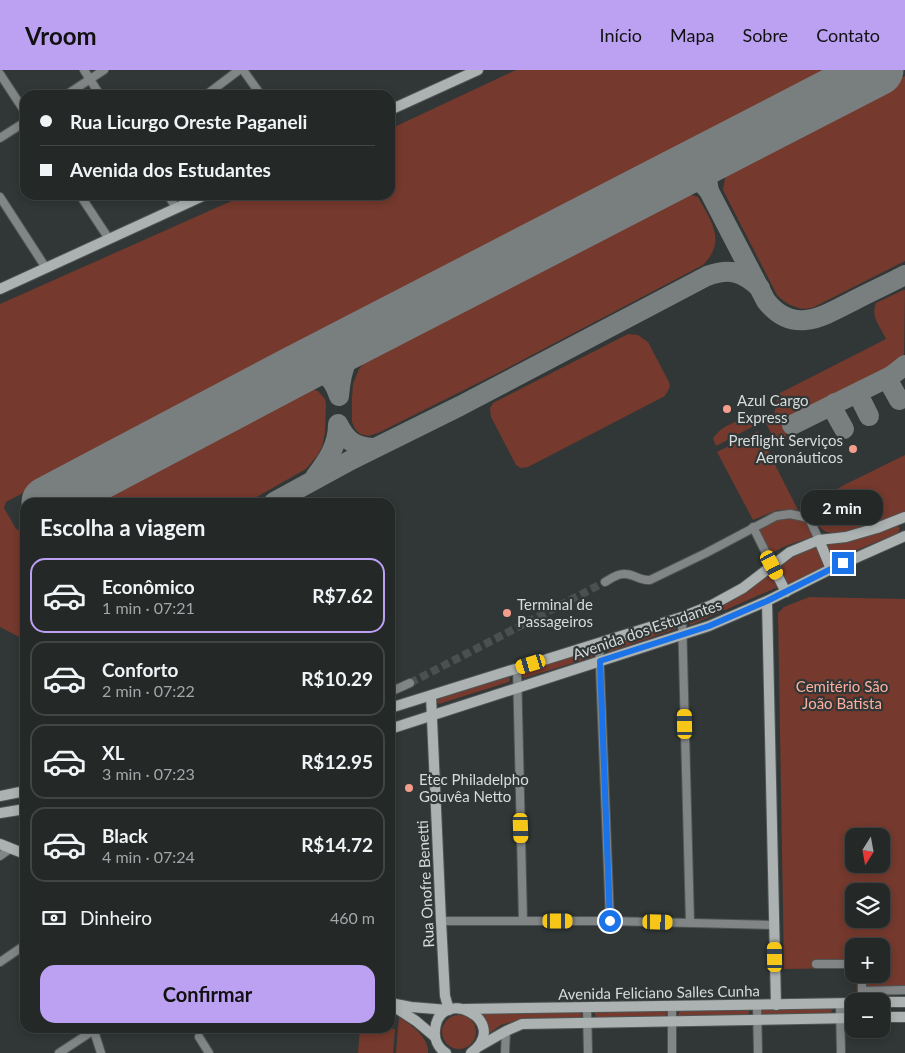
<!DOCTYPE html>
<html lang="pt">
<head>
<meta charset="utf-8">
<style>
  body { margin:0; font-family:Lato,sans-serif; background:#2c3130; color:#f1f3f6; height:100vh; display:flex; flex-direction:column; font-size:19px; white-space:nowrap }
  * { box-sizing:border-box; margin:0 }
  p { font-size:16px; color:#a3a6a8 }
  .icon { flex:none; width:28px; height:28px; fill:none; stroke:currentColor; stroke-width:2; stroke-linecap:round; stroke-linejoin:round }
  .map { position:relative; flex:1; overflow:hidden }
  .side { position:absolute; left:20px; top:428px; width:375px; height:535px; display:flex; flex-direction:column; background:#242928; border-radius:15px; box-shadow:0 2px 8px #0003,0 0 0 1px #414545 }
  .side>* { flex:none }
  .hud { position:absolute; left:20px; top:20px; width:375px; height:110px; border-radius:15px; box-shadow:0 2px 8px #0003,0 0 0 1px #414545; display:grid; align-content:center; height:110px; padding:0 20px; background:#242928 }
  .needle { width:32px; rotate:191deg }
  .tools { position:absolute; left:845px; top:758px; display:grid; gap:10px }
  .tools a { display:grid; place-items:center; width:45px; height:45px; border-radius:10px; background:#242928; box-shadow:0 2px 8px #0003,0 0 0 1px #414545; font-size:25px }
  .end { position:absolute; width:22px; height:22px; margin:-11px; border:6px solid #1a73e8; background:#fff; box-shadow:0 0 0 2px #fff }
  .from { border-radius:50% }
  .bubble { position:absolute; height:35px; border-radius:15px; background:#242928; box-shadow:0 2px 8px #0003,0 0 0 1px #414545; font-size:16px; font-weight:700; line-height:35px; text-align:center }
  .car { position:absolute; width:15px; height:30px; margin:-15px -8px; border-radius:6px; box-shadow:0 0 4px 1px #0007; background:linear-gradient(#f5c518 24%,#345 0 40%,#f5c518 0 76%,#345 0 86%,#f5c518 0) }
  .hud b { display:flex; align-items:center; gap:18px; height:48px; font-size:19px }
  .hud b+b { border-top:1px solid #414545 }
  .hud i { width:12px; height:12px; background:#f1f3f6 }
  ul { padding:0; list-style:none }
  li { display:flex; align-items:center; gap:15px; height:75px; margin:0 10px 8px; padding:0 10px; border:2px solid #414545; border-radius:15px }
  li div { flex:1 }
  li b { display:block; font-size:19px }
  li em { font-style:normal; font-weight:700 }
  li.selected { border-color:#bca0f2 }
  li>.icon { width:45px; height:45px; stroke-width:1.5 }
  h2 { padding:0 20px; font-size:22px; line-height:60px }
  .pay { display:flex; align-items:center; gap:12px; height:55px; padding:0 20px; font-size:19px }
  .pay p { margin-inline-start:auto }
  .cta { display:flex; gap:10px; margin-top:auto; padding:10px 20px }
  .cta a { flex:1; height:58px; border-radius:15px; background:#bca0f2; color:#111; font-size:20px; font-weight:700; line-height:58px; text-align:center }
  header { display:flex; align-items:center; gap:30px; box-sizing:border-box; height:70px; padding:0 25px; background:#bca0f2; color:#111 }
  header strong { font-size:24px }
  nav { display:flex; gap:28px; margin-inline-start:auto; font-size:18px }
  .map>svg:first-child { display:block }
  .green { fill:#75392d; fill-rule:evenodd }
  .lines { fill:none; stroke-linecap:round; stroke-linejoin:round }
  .taxiway { stroke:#797e7e; stroke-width:20 }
  .runway { stroke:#797e7e; stroke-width:51 }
  .street-tunnel { stroke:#49504f; stroke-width:8; stroke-dasharray:8 4; stroke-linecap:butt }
  .street-casing { stroke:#4e5554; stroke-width:10 }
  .secondary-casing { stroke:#4e5554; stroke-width:12 }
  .street { stroke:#818585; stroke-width:8 }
  .secondary { stroke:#acb2b1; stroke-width:10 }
  .route { stroke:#1a73e8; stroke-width:6 }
  .poi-dot { fill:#f49d8c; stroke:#303736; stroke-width:2 }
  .labels { text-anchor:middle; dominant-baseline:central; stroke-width:4.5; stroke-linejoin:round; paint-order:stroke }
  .poi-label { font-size:15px; fill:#d7dbdb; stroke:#303736; text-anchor:start }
  .street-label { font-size:15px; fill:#d7dbdb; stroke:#303736 }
  .park-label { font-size:15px; fill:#ffae9d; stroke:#303736 }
</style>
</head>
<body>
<header>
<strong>Vroom</strong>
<nav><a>Início</a><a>Mapa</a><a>Sobre</a><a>Contato</a></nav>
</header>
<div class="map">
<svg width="905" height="983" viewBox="0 0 905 983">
  <rect width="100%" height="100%" fill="#303736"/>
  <!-- green -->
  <g class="green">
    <polygon points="516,0 835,0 475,188 317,267 6,432 4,438 16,459 19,460 25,470 25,570 0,557 0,234 245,125 390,125 390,59"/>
    <path d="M905 6V191L814 237C800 242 787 235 777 225L723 120 725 108 732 97Z"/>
    <path d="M685 123 698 127C711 151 727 171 703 195L496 304 378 363 368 366 360 364 355 359 352 352V328L353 314 359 299 373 282 482 229 680 124Z"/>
    <path d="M903 220H905L904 289 891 301 783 356 787 368 777 376 766 353 774 345 778 324 886 269C881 257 870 247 876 233Z"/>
    <polygon points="628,264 638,265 648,272 669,312 670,317 665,326 528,397 521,398 516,395 491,347 490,338 493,333"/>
    <polygon points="306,318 318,321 325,329 326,334 325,363 322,377 317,386 306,399 248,432 89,432"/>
    <path d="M747 348 753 350 756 355 716 376 713 369C718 358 736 351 747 348Z"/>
    <polygon points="758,361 798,440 777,440 753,450 717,382"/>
    <path d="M905 385V441C889 448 836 473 822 459 816 454 812 442 809 435L846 414Z"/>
    <polygon points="790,448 806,451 812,467 788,475 771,483 758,458 777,449"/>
    <path d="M896 455 900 458 898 463 833 490C828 486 826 481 828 474L849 470Z"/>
    <polygon points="818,476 826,497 788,516 778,498 792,486"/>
    <polygon points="769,504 774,505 778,517 691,555 687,552 688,549"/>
    <path d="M809 527 905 529V925L857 926 856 904H881V876H854V899L850 898 784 899 778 543 784 537ZM854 766H881V794H854ZM854 821H881V849H854Z"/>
    <polygon points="674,553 676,555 676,559 609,582 606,580 605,577"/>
    <polygon points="591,580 594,582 593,587 524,608 521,603 523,601"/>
    <polygon points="505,606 509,606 510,609 509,612 439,634 436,631 437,627"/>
    <polygon points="831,937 833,939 830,943 765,945 762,945 761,941 762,938"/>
    <polygon points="579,940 582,946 579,949 519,950 501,955 487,965 481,945 483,944"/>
    <polygon points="680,940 749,940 749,943 747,946 681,947 678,945"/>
    <polygon points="595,941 666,941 667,943 665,947 597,948 594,943"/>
    <circle cx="459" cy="962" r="17"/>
    <path d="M399 947C411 955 429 967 428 983H396Z"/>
    <polygon points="360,958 395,959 393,983 358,983"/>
  </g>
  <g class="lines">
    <!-- taxiway -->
    <g class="taxiway">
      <path d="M670 109C687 105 699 107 709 121 705 103 707 93 722 82"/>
      <path d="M709 121 766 231C793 265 822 247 853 231 870 222 888 214 905 205"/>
      <path d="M295 301C319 297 331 302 339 326 342 291 349 281 376 259"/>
      <polyline points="891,306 889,312 899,330"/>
      <polyline points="860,322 860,328 869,346"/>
      <polyline points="835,333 834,341 844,359"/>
      <polyline points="792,355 891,306 905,295"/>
      <path d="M315 407C328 390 338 375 338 354 346 370 354 377 373 378"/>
      <polyline points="58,432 64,424"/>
      <path d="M274 432 351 390 460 336 707 206C729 198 742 201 760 218"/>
    </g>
    <!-- runway -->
    <polyline class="runway" points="47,432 295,301 878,0"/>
    <!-- street-tunnel -->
    <polyline class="street-tunnel" points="410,613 605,512"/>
    <!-- street casing -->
    <g class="street-casing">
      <g id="street">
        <polyline points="84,0 100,25"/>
        <polyline points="243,0 261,25"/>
        <polyline points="0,4 25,42"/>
        <polyline points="66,25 104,0"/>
        <polyline points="206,25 239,0"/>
        <polyline points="0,68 25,52"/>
        <polyline points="80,125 109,169"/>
        <polyline points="168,125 176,138"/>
        <polyline points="0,127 46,198"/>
        <polyline points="753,457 772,495"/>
        <path d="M605 512C610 509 618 503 625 504 634 504 640 511 650 510L706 483 776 446 790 444 809 448 819 470"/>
        <polyline points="682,547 690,853"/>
        <polyline points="599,573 610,851"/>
        <polyline points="517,598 523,851"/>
        <polyline points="390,622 410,613"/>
        <polyline points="0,786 11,778"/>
        <polyline points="441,851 610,851 774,855"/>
        <polyline points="0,892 25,875"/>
        <polyline points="816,894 854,894"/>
        <polyline points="862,904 862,921 905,920"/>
        <polyline points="840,934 841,983"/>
        <polyline points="672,936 672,983"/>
        <polyline points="757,936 758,983"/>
        <polyline points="587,937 588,983"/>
        <polyline points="93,958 101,983"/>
        <polyline points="199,967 209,983"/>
        <polyline points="59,983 94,960"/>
        <polyline points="505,983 506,961"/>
      </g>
    </g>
    <!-- secondary casing -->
    <g class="secondary-casing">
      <g id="secondary">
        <polyline points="390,40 478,0"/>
        <polyline points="0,219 205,125"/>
        <polyline points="819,470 831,499"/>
        <polyline points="772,495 786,522"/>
        <polyline points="767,531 776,935"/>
        <polyline points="431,626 441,851 445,926 449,940"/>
        <polyline points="390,638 682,547 712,535 743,518 790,482 819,470 846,467 877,458 905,447"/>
        <polyline points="390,659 709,556 767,531 831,499 905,466"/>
        <polyline points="0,726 25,721"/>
        <polyline points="0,743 25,739"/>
        <polyline points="0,774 25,784"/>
        <polyline points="881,932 905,932"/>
        <polyline points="390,933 411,937 448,940"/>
        <polyline points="393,936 416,951 435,967"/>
        <polyline points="465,939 854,933"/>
        <polyline points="881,947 905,947"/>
        <polyline points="478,977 506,961 522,954 854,948"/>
        <path d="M446 983C438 978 434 969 435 960 439 914 513 951 471 983"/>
      </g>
    </g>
    <!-- street -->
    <use href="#street" class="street"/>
    <!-- secondary -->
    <use href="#secondary" class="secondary"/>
  </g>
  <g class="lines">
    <!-- route -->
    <polyline class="route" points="610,851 600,591 709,556 767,531 843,493"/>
  </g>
  <!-- markers -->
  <g class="poi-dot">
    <circle cx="727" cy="339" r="5"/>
    <circle cx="853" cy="379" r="5"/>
    <circle cx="507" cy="543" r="5"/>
    <circle cx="409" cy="718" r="5"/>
  </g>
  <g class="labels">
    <!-- poi labels -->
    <g class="poi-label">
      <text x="737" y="330">Azul Cargo<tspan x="737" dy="17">Express</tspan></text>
      <text x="843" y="370" text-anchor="end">Preflight Serviços<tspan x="843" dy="17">Aeronáuticos</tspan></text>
      <text x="517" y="534">Terminal de<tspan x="517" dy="17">Passageiros</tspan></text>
      <text x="419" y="709">Etec Philadelpho<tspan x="419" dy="17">Gouvêa Netto</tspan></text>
    </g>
    <!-- street labels -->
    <g class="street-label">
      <text transform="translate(647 559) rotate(-19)">Avenida dos Estudantes</text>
      <text transform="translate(425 814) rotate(-93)">Rua Onofre Benetti</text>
      <text transform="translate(659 922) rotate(-1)">Avenida Feliciano Salles Cunha</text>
    </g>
    <!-- park labels -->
    <g class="park-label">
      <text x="842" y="616">Cemitério São<tspan x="842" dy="17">João Batista</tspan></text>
    </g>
  </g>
</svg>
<div class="tools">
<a><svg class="needle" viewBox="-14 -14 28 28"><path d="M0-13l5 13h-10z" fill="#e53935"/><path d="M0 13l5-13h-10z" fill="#a3a6a8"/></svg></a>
<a><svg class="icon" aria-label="layers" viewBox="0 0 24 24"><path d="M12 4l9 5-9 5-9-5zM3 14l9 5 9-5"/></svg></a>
<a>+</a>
<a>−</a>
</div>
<i class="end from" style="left:610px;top:851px"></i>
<i class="end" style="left:843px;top:493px"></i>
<div class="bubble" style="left:801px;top:420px;width:82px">2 min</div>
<i class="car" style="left:772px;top:495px;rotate:152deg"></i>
<i class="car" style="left:531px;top:594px;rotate:253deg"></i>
<i class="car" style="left:685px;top:654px;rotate:359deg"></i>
<i class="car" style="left:521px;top:758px;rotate:178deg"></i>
<i class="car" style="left:558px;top:851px;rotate:90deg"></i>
<i class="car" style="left:658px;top:852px;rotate:91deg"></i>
<i class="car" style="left:775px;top:887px;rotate:359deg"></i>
<div class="hud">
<b><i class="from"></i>Rua Licurgo Oreste Paganeli</b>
<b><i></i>Avenida dos Estudantes</b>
</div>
<section class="side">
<h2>Escolha a viagem</h2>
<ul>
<li class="selected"><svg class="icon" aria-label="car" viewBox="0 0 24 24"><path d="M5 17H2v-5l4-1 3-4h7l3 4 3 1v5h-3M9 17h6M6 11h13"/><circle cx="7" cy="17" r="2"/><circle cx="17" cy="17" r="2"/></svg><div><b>Econômico</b><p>1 min · 07:21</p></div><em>R$7.62</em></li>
<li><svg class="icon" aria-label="car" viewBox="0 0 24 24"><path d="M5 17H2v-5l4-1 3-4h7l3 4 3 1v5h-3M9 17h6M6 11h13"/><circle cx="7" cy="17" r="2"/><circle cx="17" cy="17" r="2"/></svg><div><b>Conforto</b><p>2 min · 07:22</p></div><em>R$10.29</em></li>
<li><svg class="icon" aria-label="car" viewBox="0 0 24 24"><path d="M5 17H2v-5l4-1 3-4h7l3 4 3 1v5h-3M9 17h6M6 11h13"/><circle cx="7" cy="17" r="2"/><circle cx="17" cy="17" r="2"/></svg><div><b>XL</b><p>3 min · 07:23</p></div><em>R$12.95</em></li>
<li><svg class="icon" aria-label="car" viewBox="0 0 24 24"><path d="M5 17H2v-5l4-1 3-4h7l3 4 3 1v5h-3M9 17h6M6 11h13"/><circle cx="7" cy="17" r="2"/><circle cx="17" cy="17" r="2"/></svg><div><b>Black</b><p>4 min · 07:24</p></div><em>R$14.72</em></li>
</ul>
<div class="pay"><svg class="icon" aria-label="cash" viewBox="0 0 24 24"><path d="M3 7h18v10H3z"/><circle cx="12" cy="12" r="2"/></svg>Dinheiro<p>460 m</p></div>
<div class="cta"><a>Confirmar</a></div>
</section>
</div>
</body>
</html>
